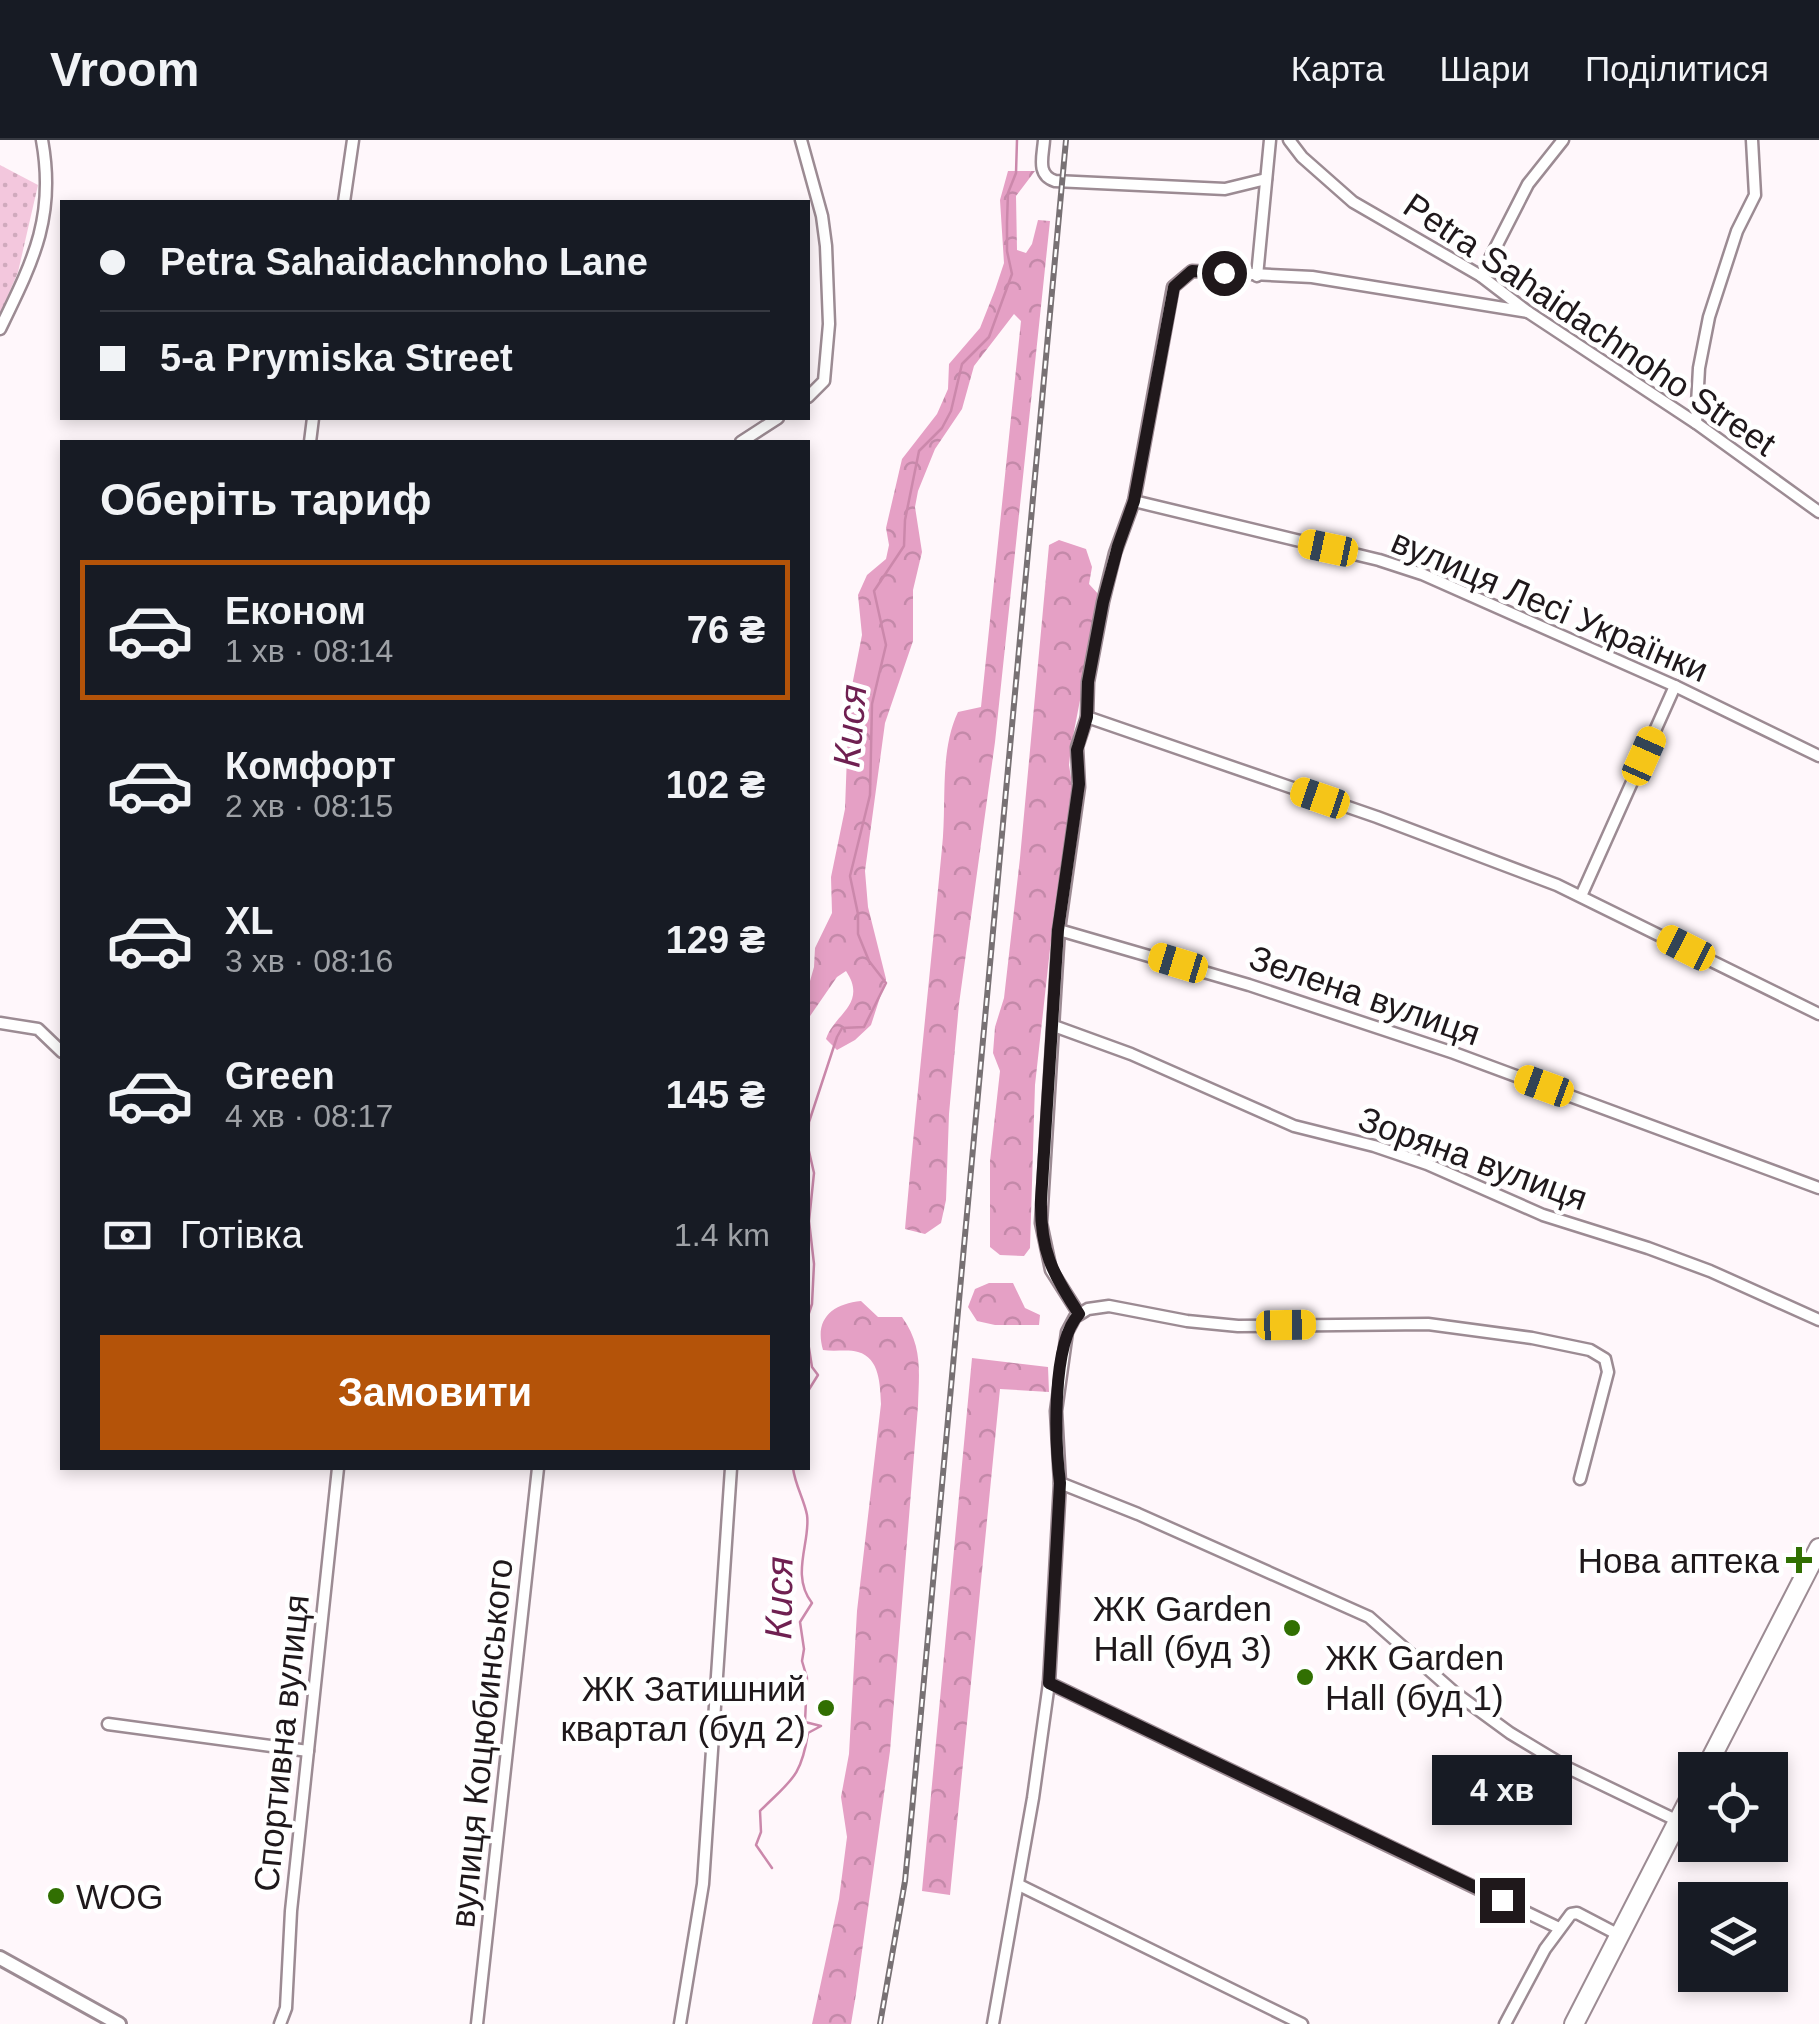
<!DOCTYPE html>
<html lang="uk">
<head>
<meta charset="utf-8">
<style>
  body { margin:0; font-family:Arial,sans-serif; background:#20242c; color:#f1f3f6; height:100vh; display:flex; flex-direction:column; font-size:38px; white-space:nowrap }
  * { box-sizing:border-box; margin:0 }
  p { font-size:32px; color:#9ea1a6 }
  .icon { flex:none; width:55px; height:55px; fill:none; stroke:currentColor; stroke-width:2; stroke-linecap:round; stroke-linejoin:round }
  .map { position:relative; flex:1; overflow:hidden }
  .details { position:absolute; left:60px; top:300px; width:750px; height:1030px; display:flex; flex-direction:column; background:#171b24; border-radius:0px; box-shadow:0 5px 15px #0003 }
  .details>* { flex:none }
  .top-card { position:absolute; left:60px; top:60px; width:750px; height:220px; border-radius:0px; box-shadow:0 5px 15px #0003; display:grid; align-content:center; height:220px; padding:0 40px; background:#171b24 }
  .buttons { position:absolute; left:1678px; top:1612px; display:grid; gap:20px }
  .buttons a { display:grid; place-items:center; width:110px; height:110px; border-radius:0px; background:#171b24; box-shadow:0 5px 15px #0003; font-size:50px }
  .end { position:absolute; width:45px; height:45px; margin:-22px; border:12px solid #1f181b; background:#fff; box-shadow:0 0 0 5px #fff }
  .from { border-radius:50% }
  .bubble { position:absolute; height:70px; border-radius:0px; background:#171b24; box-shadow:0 5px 15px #0003; font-size:32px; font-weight:600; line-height:70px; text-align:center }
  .car { position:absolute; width:30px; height:60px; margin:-30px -15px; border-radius:12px; box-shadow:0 0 8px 2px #0007; background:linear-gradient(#f5c518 24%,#345 0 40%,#f5c518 0 76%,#345 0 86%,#f5c518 0) }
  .top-card b { display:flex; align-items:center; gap:35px; height:95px; font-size:38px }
  .top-card b+b { border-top:2px solid #363941 }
  .top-card i { width:25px; height:25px; background:#f1f3f6 }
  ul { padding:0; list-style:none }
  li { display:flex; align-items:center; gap:30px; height:140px; margin:0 20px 15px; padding:0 20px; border:5px solid transparent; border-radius:0px }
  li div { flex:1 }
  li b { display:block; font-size:38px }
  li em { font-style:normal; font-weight:600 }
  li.active { border-color:#b45309 }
  li>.icon { width:90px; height:90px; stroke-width:1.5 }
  h2 { padding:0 40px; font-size:45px; line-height:120px }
  .pay { display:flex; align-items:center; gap:25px; height:110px; padding:0 40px; font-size:38px }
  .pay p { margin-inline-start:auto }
  .button { display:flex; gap:20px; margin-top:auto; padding:20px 40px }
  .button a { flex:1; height:115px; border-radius:0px; background:#b45309; color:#fff; font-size:40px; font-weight:600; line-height:115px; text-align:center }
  header { display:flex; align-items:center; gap:60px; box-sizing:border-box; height:140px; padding:0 50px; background:#171b24; border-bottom:2px solid #363941 }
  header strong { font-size:48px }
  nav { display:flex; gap:55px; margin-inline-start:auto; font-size:35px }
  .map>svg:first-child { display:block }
  .grass { fill:url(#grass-dots) }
  .forest { fill:url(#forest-crowns) }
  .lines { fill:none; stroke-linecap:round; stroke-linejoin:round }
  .stream { stroke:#cb88ab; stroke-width:2.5 }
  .minor-casing { stroke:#9c8b93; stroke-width:15 }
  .tertiary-casing { stroke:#9c8b93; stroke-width:18 }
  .primary-casing { stroke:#9c8b93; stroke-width:22 }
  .minor { stroke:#fff; stroke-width:10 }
  .tertiary { stroke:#fff; stroke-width:12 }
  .primary { stroke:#fff; stroke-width:18 }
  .rail-casing { stroke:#787174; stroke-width:6 }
  .rail { stroke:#fff; stroke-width:2.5; stroke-dasharray:8; stroke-linecap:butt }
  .route { stroke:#1f181b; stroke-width:12 }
  .poi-dot { fill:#316f02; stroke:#fff; stroke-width:4 }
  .labels { text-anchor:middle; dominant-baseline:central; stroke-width:9; stroke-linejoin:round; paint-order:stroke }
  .street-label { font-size:35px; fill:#1f181b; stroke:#fff }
  .poi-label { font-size:35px; fill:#1f181b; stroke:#fff; text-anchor:end }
  .water-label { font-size:38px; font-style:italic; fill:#6f2051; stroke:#fff }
</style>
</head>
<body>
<header>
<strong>Vroom</strong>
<nav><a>Карта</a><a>Шари</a><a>Поділитися</a></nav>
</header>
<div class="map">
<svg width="1819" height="1884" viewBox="0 0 1819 1884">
  <defs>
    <pattern id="grass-dots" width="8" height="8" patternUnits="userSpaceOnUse" patternTransform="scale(2.5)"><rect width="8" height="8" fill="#f3c7dd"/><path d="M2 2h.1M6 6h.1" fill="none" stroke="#d0aabd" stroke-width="1.8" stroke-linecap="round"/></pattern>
    <pattern id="forest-crowns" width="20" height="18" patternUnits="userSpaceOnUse" patternTransform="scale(2.5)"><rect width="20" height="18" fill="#e5a0c5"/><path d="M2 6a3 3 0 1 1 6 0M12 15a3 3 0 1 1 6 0" fill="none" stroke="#c489a9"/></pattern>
  </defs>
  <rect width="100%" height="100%" fill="#fff7fb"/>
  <!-- grass -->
  <polygon class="grass" points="0,25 38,45 18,132 0,174"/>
  <!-- forest -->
  <g class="forest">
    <path d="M1008 31H1035L1016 56 1017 110 1026 113 1032 104 1038 80 1050 81 995 602 959 864 949 974 946 1060 941 1083 925 1094 905 1089C916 962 930 835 942 708 947 664 939 612 958 572L981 567 1021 181 1014 174 974 226 962 269 935 309 918 351 915 367 922 412 913 450V501L885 583 865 731 868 767 886 839 871 885 855 900 837 910 826 899C834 874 868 864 846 831L837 837 808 879V848L814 827 815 808 832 773 831 737 845 669 849 561 862 495 858 455 867 435 886 419 889 405 886 388 902 319 937 274 948 249 949 224 980 188 995 150 1004 123 1000 60Z"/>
    <polygon points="1059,400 1086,409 1092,427 1089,444 1100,456 1071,607 1069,625 1073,650 1054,773 1035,945 1030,1108 1024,1116 1000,1115 990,1107 990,1021 1000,931 993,913 995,887 1004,858 1020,718 1049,405"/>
    <polygon points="989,1143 1013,1143 1025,1168 1040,1175 1039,1185 995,1185 977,1181 968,1167 975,1149"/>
    <path d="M861 1161 878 1177H902C923 1206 919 1232 918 1266L890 1611 856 1854 851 1884H812L839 1759 847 1697 841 1657 849 1614 857 1471 881 1264C880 1245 880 1218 858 1212 848 1209 835 1212 823 1210 814 1179 832 1164 861 1161Z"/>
    <polygon points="972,1218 1048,1227 1049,1252 1000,1249 950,1755 922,1751"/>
  </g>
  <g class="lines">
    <!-- stream -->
    <g class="stream">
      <polyline points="808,1176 812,1164 814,1124 809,1081 814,1033 808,1007 809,982 837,897 842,888 864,887 886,843 869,821 858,794 858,774 850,736 870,655 872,564 886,505 874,451 904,406 905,380 919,311 942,288 951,271 962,224 989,197 1012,134 1007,111 1007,82 1008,53 1016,33 1017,0"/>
      <polyline points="808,1202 812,1227 818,1235 808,1251"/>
      <path d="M772 1728 756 1705 761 1692 760 1671C791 1640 801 1638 808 1593L821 1586 805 1582 807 1538 802 1521 804 1509 800 1482 812 1463C790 1435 811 1401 807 1375 804 1359 795 1345 793 1328"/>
    </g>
    <!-- minor casing -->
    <g class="minor-casing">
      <g id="minor">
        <polyline points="801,0 822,76 826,106 829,184 824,241 808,257"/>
        <path d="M1044 0C1043 16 1036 35 1055 41L1225 49 1266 39"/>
        <polyline points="1289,0 1302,17 1353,62 1481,136 1528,172 1696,283 1819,372"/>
        <polyline points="344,62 353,0"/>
        <polyline points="1257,136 1270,0"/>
        <polyline points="1481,136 1528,44 1563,0"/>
        <path d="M0 189C33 121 56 77 42 0"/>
        <polyline points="1696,283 1699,228 1709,177 1737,91 1755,55 1752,0"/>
        <polyline points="310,302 313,278"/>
        <polyline points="741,302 778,278"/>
        <polyline points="1134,361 1379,420 1422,434 1675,546 1819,616"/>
        <polyline points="1087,577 1377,677 1557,745 1819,874"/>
        <polyline points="1581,756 1675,546"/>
        <polyline points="1059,790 1249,845 1454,913 1819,1048"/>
        <polyline points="0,883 38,889 62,912"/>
        <polyline points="1054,886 1131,914 1294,986 1374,1006 1427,1024 1543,1075 1648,1108 1710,1131 1819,1180"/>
        <polyline points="1079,1174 1051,1130 1041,1083 1059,790 1079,647 1077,607 1087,577 1088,542 1103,462 1115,413 1134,361 1173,147 1192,131 1312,137 1528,172"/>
        <polyline points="1060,1343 1138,1374 1369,1477 1454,1552 1510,1593 1568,1628 1678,1681"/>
        <polyline points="1049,1543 1559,1788"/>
        <polyline points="108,1584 308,1611"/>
        <polyline points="1019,1745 1302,1884"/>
        <polyline points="280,1884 286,1868 291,1771 338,1328"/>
        <polyline points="477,1884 538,1328"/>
        <polyline points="680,1884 703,1744 731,1328"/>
        <polyline points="993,1884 1033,1658 1049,1543 1060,1343 1056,1271 1067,1192 1075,1177 1088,1169 1109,1166 1187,1181 1238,1186 1428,1184 1532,1198 1590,1210 1605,1219 1608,1232 1580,1339"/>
        <polyline points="1505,1884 1545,1809 1571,1774 1577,1773 1619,1795"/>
      </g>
    </g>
    <!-- tertiary casing -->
    <g class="tertiary-casing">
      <polyline id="tertiary" points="0,1818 119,1884"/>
    </g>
    <!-- primary casing -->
    <g class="primary-casing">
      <g id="primary">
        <polyline points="1705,1630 1819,1408"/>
        <polyline points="1574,1884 1695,1648"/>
      </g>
    </g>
    <!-- minor -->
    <use href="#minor" class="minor"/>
    <!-- tertiary -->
    <use href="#tertiary" class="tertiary"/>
    <!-- primary -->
    <use href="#primary" class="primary"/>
    <!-- rail casing -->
    <g class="rail-casing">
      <polyline id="rail" points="880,1884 905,1741 912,1670 1066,0"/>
    </g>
    <!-- rail -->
    <use href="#rail" class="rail"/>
  </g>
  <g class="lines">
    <!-- route -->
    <path class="route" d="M1224 133 1192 131 1174 147 1134 361 1118 406 1103 462 1088 542 1087 577 1077 610 1079 644 1058 790 1041 1060C1040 1110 1052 1133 1079 1174 1051 1204 1055 1303 1060 1343L1049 1543 1502 1760"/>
  </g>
  <!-- markers -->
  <g class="poi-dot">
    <path d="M1794 1405h10v10h10v10h-10v10h-10v-10h-10v-10h10z"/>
    <circle cx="1292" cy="1488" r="10"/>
    <circle cx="1305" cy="1537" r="10"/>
    <circle cx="826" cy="1568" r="10"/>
    <circle cx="56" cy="1756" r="10"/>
  </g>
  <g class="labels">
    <!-- street labels -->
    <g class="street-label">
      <text transform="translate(1590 184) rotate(34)">Petra Sahaidachnoho Street</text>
      <text transform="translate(1550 465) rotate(23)">вулиця Лесі Українки</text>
      <text transform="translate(1365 855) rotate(19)">Зелена вулиця</text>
      <text transform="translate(1473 1018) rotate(20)">Зоряна вулиця</text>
      <text transform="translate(281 1603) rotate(-84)">Спортивна вулиця</text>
      <text transform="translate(481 1603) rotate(-84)">вулиця Коцюбинського</text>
    </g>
    <!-- poi labels -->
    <g class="poi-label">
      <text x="1779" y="1420">Нова аптека</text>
      <text x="1272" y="1468">ЖК Garden<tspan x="1272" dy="40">Hall (буд 3)</tspan></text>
      <text x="1325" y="1517" text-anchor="start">ЖК Garden<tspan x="1325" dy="40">Hall (буд 1)</tspan></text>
      <text x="806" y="1548">ЖК Затишний<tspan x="806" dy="40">квартал (буд 2)</tspan></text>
      <text x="76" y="1756" text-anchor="start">WOG</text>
    </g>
    <!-- water labels -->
    <g class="water-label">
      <text transform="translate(850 586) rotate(-85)">Кися</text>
      <text transform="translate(779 1458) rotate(-89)">Кися</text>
    </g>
  </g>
</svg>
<div class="buttons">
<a><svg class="icon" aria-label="locate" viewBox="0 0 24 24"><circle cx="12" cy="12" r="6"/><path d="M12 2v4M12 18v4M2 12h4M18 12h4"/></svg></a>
<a><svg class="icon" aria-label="layers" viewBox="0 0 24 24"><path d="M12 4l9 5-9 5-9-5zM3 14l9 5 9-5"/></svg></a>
</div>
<i class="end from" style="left:1224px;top:133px"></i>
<i class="end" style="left:1502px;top:1760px"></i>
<div class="bubble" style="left:1432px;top:1615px;width:140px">4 хв</div>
<i class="car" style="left:1328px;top:408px;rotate:282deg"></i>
<i class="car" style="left:1644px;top:616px;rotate:24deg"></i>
<i class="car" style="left:1320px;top:658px;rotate:289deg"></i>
<i class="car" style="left:1686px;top:808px;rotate:297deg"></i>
<i class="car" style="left:1178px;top:823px;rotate:287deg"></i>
<i class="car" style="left:1544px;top:946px;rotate:290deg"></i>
<i class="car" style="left:1286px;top:1185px;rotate:89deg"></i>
<div class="top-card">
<b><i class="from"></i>Petra Sahaidachnoho Lane</b>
<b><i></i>5-a Prymiska Street</b>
</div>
<section class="details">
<h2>Оберіть тариф</h2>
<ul>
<li class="active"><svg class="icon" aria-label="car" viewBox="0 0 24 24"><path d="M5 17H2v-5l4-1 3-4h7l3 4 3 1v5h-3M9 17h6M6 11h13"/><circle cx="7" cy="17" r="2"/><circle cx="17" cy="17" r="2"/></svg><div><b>Економ</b><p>1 хв · 08:14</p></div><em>76 ₴</em></li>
<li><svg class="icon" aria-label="car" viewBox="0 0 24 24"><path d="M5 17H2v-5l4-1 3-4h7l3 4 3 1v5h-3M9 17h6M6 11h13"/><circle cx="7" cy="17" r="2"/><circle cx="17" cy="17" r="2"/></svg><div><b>Комфорт</b><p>2 хв · 08:15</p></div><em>102 ₴</em></li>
<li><svg class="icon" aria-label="car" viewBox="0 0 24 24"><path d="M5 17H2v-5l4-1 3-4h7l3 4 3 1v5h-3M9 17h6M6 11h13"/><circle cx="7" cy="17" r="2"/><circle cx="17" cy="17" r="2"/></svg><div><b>XL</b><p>3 хв · 08:16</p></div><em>129 ₴</em></li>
<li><svg class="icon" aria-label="car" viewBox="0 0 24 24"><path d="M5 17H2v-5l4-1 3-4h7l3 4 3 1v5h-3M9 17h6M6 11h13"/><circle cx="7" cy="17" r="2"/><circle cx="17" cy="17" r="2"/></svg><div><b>Green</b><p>4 хв · 08:17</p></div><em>145 ₴</em></li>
</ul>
<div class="pay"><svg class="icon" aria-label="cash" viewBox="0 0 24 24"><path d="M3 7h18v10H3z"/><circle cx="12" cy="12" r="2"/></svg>Готівка<p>1.4 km</p></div>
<div class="button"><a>Замовити</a></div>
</section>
</div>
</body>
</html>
